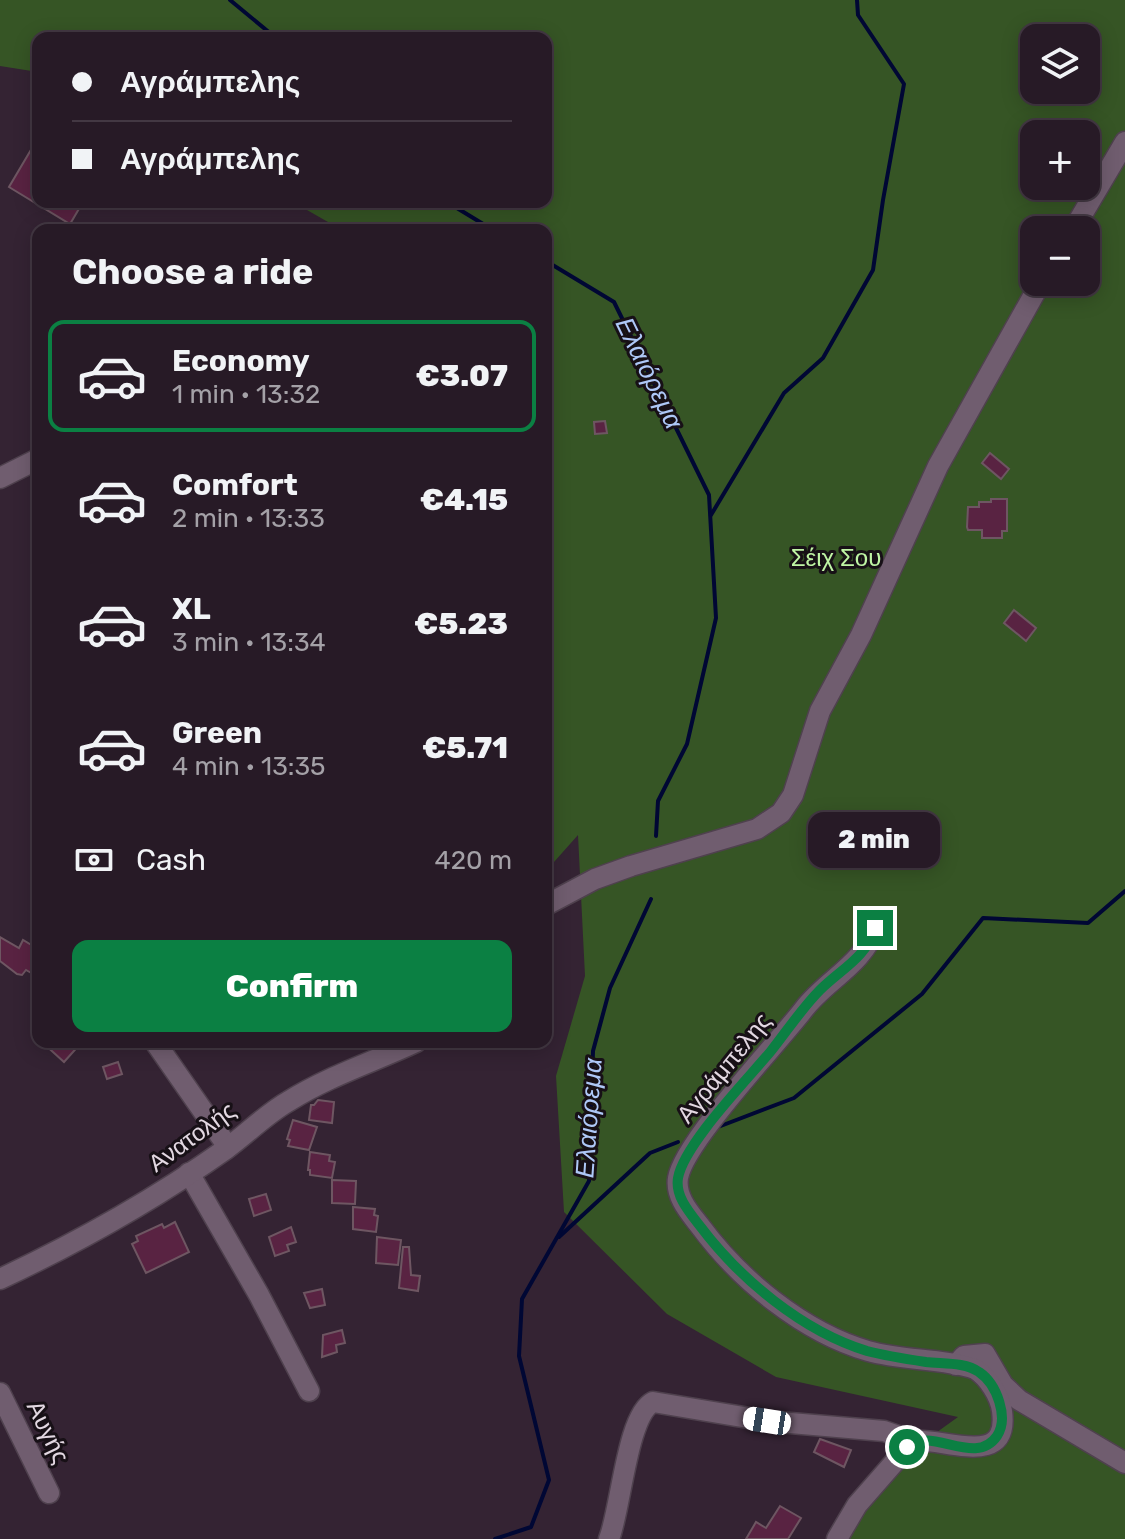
<!DOCTYPE html>
<html lang="en">
<head>
<meta charset="utf-8">
<style>
  body { margin:0; font-family:Rubik,sans-serif; background:#2f232e; color:#f1f3f6; height:100vh; display:flex; flex-direction:column; font-size:30px; white-space:nowrap }
  * { box-sizing:border-box; margin:0 }
  p { font-size:26px; color:#a4a1a7 }
  .icon { flex:none; width:44px; height:44px; fill:none; stroke:currentColor; stroke-width:2; stroke-linecap:round; stroke-linejoin:round }
  .map { position:relative; flex:1; overflow:hidden }
  .sheet { position:absolute; left:32px; top:224px; width:520px; height:824px; display:flex; flex-direction:column; background:#271a26; border-radius:16px; box-shadow:0 4px 20px #0003,0 0 0 2px #433843 }
  .sheet>* { flex:none }
  .top-card { position:absolute; left:32px; top:32px; width:520px; height:176px; border-radius:16px; box-shadow:0 4px 20px #0003,0 0 0 2px #433843; display:grid; align-content:center; height:176px; padding:0 40px; background:#271a26 }
  .fabs { position:absolute; left:1020px; top:24px; display:grid; gap:16px }
  .fabs a { display:grid; place-items:center; width:80px; height:80px; border-radius:16px; background:#271a26; box-shadow:0 4px 20px #0003,0 0 0 2px #433843; font-size:40px }
  .end { position:absolute; width:36px; height:36px; margin:-18px; border:10px solid #0b8043; background:#fff; box-shadow:0 0 0 4px #fff }
  .from { border-radius:50% }
  .bubble { position:absolute; height:56px; border-radius:16px; background:#271a26; box-shadow:0 4px 20px #0003,0 0 0 2px #433843; font-size:26px; font-weight:800; line-height:56px; text-align:center }
  .car { position:absolute; width:24px; height:48px; margin:-24px -12px; border-radius:10px; box-shadow:0 0 6px 2px #0007; background:linear-gradient(#fff 24%,#345 0 40%,#fff 0 76%,#345 0 86%,#fff 0) }
  .top-card b { display:flex; align-items:center; gap:28px; height:76px; font-size:30px }
  .top-card b+b { border-top:2px solid #433843 }
  .top-card i { width:20px; height:20px; background:#f1f3f6 }
  ul { padding:0; list-style:none }
  li { display:flex; align-items:center; gap:24px; height:112px; margin:0 16px 12px; padding:0 24px; border:4px solid transparent; border-radius:16px }
  li div { flex:1 }
  li b { display:block; font-size:30px }
  li em { font-style:normal; font-weight:800 }
  li.selected { border-color:#0b8043 }
  li>.icon { width:72px; height:72px; stroke-width:1.5 }
  h2 { padding:0 40px; font-size:36px; line-height:96px }
  .pay { display:flex; align-items:center; gap:20px; height:88px; padding:0 40px; font-size:30px }
  .pay p { margin-inline-start:auto }
  .button { display:flex; gap:16px; margin-top:auto; padding:16px 40px }
  .button a { flex:1; height:92px; border-radius:16px; background:#0b8043; color:#fff; font-size:32px; font-weight:800; line-height:92px; text-align:center }
  .map>svg:first-child { display:block }
  .green { fill:#365525; fill-rule:evenodd }
  .lines { fill:none; stroke-linecap:round; stroke-linejoin:round }
  .stream { stroke:#000734; stroke-width:4 }
  .building { fill:#592342; stroke:#6e5662; stroke-width:2 }
  .minor-casing { stroke:#4f414e; stroke-width:23 }
  .minor { stroke:#705d6f; stroke-width:20 }
  .route { stroke:#0b8043; stroke-width:10 }
  .labels { text-anchor:middle; dominant-baseline:central; stroke-width:6; stroke-linejoin:round; paint-order:stroke }
  .park-label { font-size:24px; fill:#bff5a4; stroke:#171016 }
  .street-label { font-size:24px; fill:#e3d8e2; stroke:#171016 }
  .water-label { font-size:26px; font-style:italic; fill:#aec8f7; stroke:#171016 }
</style>
</head>
<body>
<div class="map">
<svg width="1125" height="1539" viewBox="0 0 1125 1539">
  <rect width="100%" height="100%" fill="#342333"/>
  <!-- green -->
  <path class="green" d="M0 0H1125V1539H844L855 1516 919 1445 958 1417 776 1377 667 1314 564 1212 556 1076 585 976 578 835 546 871V230H342L293 202H546V38H38V72L0 66ZM1034 38H1086V90H1034ZM1034 134H1086V186H1034ZM1034 230H1086V282H1034Z"/>
  <g class="lines">
    <!-- stream -->
    <g class="stream">
      <polyline points="230,0 276,38"/>
      <polyline points="447,202 493,230"/>
      <polyline points="546,261 614,302 709,495 716,618 687,744 658,801 656,836"/>
      <polyline points="711,515 784,393 823,358 873,270 883,200 904,84 858,15 857,0"/>
      <polyline points="718,1127 794,1098 922,994 983,918 1088,923 1125,891"/>
      <polyline points="559,1237 650,1153 678,1142"/>
      <polyline points="495,1539 531,1527 549,1480 519,1356 522,1299 589,1181 593,1051 610,988 651,899"/>
    </g>
  </g>
  <!-- building -->
  <g class="building">
    <polygon points="38,138 38,202 83,202 70,224 9,187"/>
    <polygon points="605,421 607,433 595,434 594,422"/>
    <polygon points="990,453 1009,469 1001,479 982,463"/>
    <polygon points="991,499 1007,499 1007,531 1002,531 1002,538 982,538 982,530 968,530 967,527 968,507 979,507 979,502 991,502"/>
    <polygon points="1014,610 1036,628 1026,641 1004,623"/>
    <polygon points="0,937 19,948 23,940 38,949 38,965 33,974 26,970 22,975 17,974 0,961"/>
    <polygon points="42,1042 82,1042 64,1062"/>
    <polygon points="118,1062 122,1074 107,1079 103,1067"/>
    <polygon points="318,1100 334,1102 332,1123 309,1120 311,1105 314,1105"/>
    <polygon points="293,1120 317,1127 309,1150 288,1146 290,1140 287,1139"/>
    <polygon points="310,1152 330,1155 329,1161 335,1162 332,1178 310,1175 310,1170 308,1170"/>
    <polygon points="332,1180 356,1181 355,1204 332,1203"/>
    <polygon points="266,1194 271,1210 254,1216 249,1199"/>
    <polygon points="353,1207 375,1209 374,1215 378,1216 376,1232 353,1229"/>
    <polygon points="175,1222 189,1252 146,1273 132,1244 138,1241 136,1236 162,1224 164,1228"/>
    <polygon points="291,1227 296,1242 287,1245 289,1251 275,1256 269,1237"/>
    <polygon points="377,1237 401,1240 398,1265 376,1263"/>
    <polygon points="403,1247 409,1247 411,1275 420,1276 418,1291 399,1288"/>
    <polygon points="322,1289 325,1305 310,1308 304,1293"/>
    <polygon points="342,1330 345,1343 336,1345 337,1352 322,1357 323,1335"/>
    <polygon points="820,1439 851,1450 844,1467 814,1452"/>
    <polygon points="780,1506 801,1518 788,1539 746,1539 756,1522 766,1528"/>
  </g>
  <g class="lines">
    <!-- minor casing -->
    <g class="minor-casing">
      <g id="minor">
        <polyline points="1073,230 1125,142"/>
        <polyline points="0,478 38,459"/>
        <polyline points="546,905 595,879 631,866 757,829 781,813 793,795 820,711 861,635 938,466 1041,282"/>
        <polyline points="155,1042 228,1147"/>
        <polyline points="189,1173 259,1295 309,1391"/>
        <path d="M0 1279C79 1242 155 1199 226 1149 248 1133 266 1114 289 1101 329 1076 373 1062 416 1042"/>
        <polyline points="956,1365 964,1356 985,1354 1003,1385 1019,1400 1125,1463"/>
        <polyline points="0,1393 49,1493"/>
        <path d="M609 1539C621 1509 627 1415 653 1402L767 1421 884 1431 913 1441"/>
        <path d="M837 1539 857 1505 913 1441C940 1436 1010 1471 1002 1411 1000 1396 988 1377 975 1369 942 1358 903 1361 868 1351 803 1332 740 1280 700 1226 690 1213 675 1197 678 1178 684 1142 778 1043 804 1009 826 980 864 964 875 928"/>
      </g>
    </g>
    <!-- minor -->
    <use href="#minor" class="minor"/>
  </g>
  <g class="lines">
    <!-- route -->
    <path class="route" d="M875 928C866 958 841 969 820 990 802 1008 787 1031 771 1051 748 1079 684 1144 678 1178 675 1196 689 1212 700 1226 740 1279 802 1331 867 1351 886 1356 906 1359 926 1362 943 1364 965 1362 979 1372 997 1384 1009 1418 997 1436 975 1468 931 1425 907 1447"/>
  </g>
  <g class="labels">
    <!-- park labels -->
    <g class="park-label">
      <text x="836" y="558">Σέιχ Σου</text>
    </g>
    <!-- street labels -->
    <g class="street-label">
      <text transform="translate(724 1068) rotate(-51)">Αγράμπελης</text>
      <text transform="translate(192 1137) rotate(-36)">Ανατολής</text>
      <text transform="translate(48 1432) rotate(64)">Αυγής</text>
    </g>
    <!-- water labels -->
    <g class="water-label">
      <text transform="translate(649 373) rotate(64)">Ελαιόρεμα</text>
      <text transform="translate(589 1118) rotate(-86)">Ελαιόρεμα</text>
    </g>
  </g>
</svg>
<div class="fabs">
<a><svg class="icon" aria-label="layers" viewBox="0 0 24 24"><path d="M12 4l9 5-9 5-9-5zM3 14l9 5 9-5"/></svg></a>
<a>+</a>
<a>−</a>
</div>
<i class="end from" style="left:907px;top:1447px"></i>
<i class="end" style="left:875px;top:928px"></i>
<div class="bubble" style="left:808px;top:812px;width:132px">2 min</div>
<i class="car" style="left:767px;top:1421px;rotate:279deg"></i>
<div class="top-card">
<b><i class="from"></i>Αγράμπελης</b>
<b><i></i>Αγράμπελης</b>
</div>
<section class="sheet">
<h2>Choose a ride</h2>
<ul>
<li class="selected"><svg class="icon" aria-label="car" viewBox="0 0 24 24"><path d="M5 17H2v-5l4-1 3-4h7l3 4 3 1v5h-3M9 17h6M6 11h13"/><circle cx="7" cy="17" r="2"/><circle cx="17" cy="17" r="2"/></svg><div><b>Economy</b><p>1 min · 13:32</p></div><em>€3.07</em></li>
<li><svg class="icon" aria-label="car" viewBox="0 0 24 24"><path d="M5 17H2v-5l4-1 3-4h7l3 4 3 1v5h-3M9 17h6M6 11h13"/><circle cx="7" cy="17" r="2"/><circle cx="17" cy="17" r="2"/></svg><div><b>Comfort</b><p>2 min · 13:33</p></div><em>€4.15</em></li>
<li><svg class="icon" aria-label="car" viewBox="0 0 24 24"><path d="M5 17H2v-5l4-1 3-4h7l3 4 3 1v5h-3M9 17h6M6 11h13"/><circle cx="7" cy="17" r="2"/><circle cx="17" cy="17" r="2"/></svg><div><b>XL</b><p>3 min · 13:34</p></div><em>€5.23</em></li>
<li><svg class="icon" aria-label="car" viewBox="0 0 24 24"><path d="M5 17H2v-5l4-1 3-4h7l3 4 3 1v5h-3M9 17h6M6 11h13"/><circle cx="7" cy="17" r="2"/><circle cx="17" cy="17" r="2"/></svg><div><b>Green</b><p>4 min · 13:35</p></div><em>€5.71</em></li>
</ul>
<div class="pay"><svg class="icon" aria-label="cash" viewBox="0 0 24 24"><path d="M3 7h18v10H3z"/><circle cx="12" cy="12" r="2"/></svg>Cash<p>420 m</p></div>
<div class="button"><a>Confirm</a></div>
</section>
</div>
</body>
</html>
